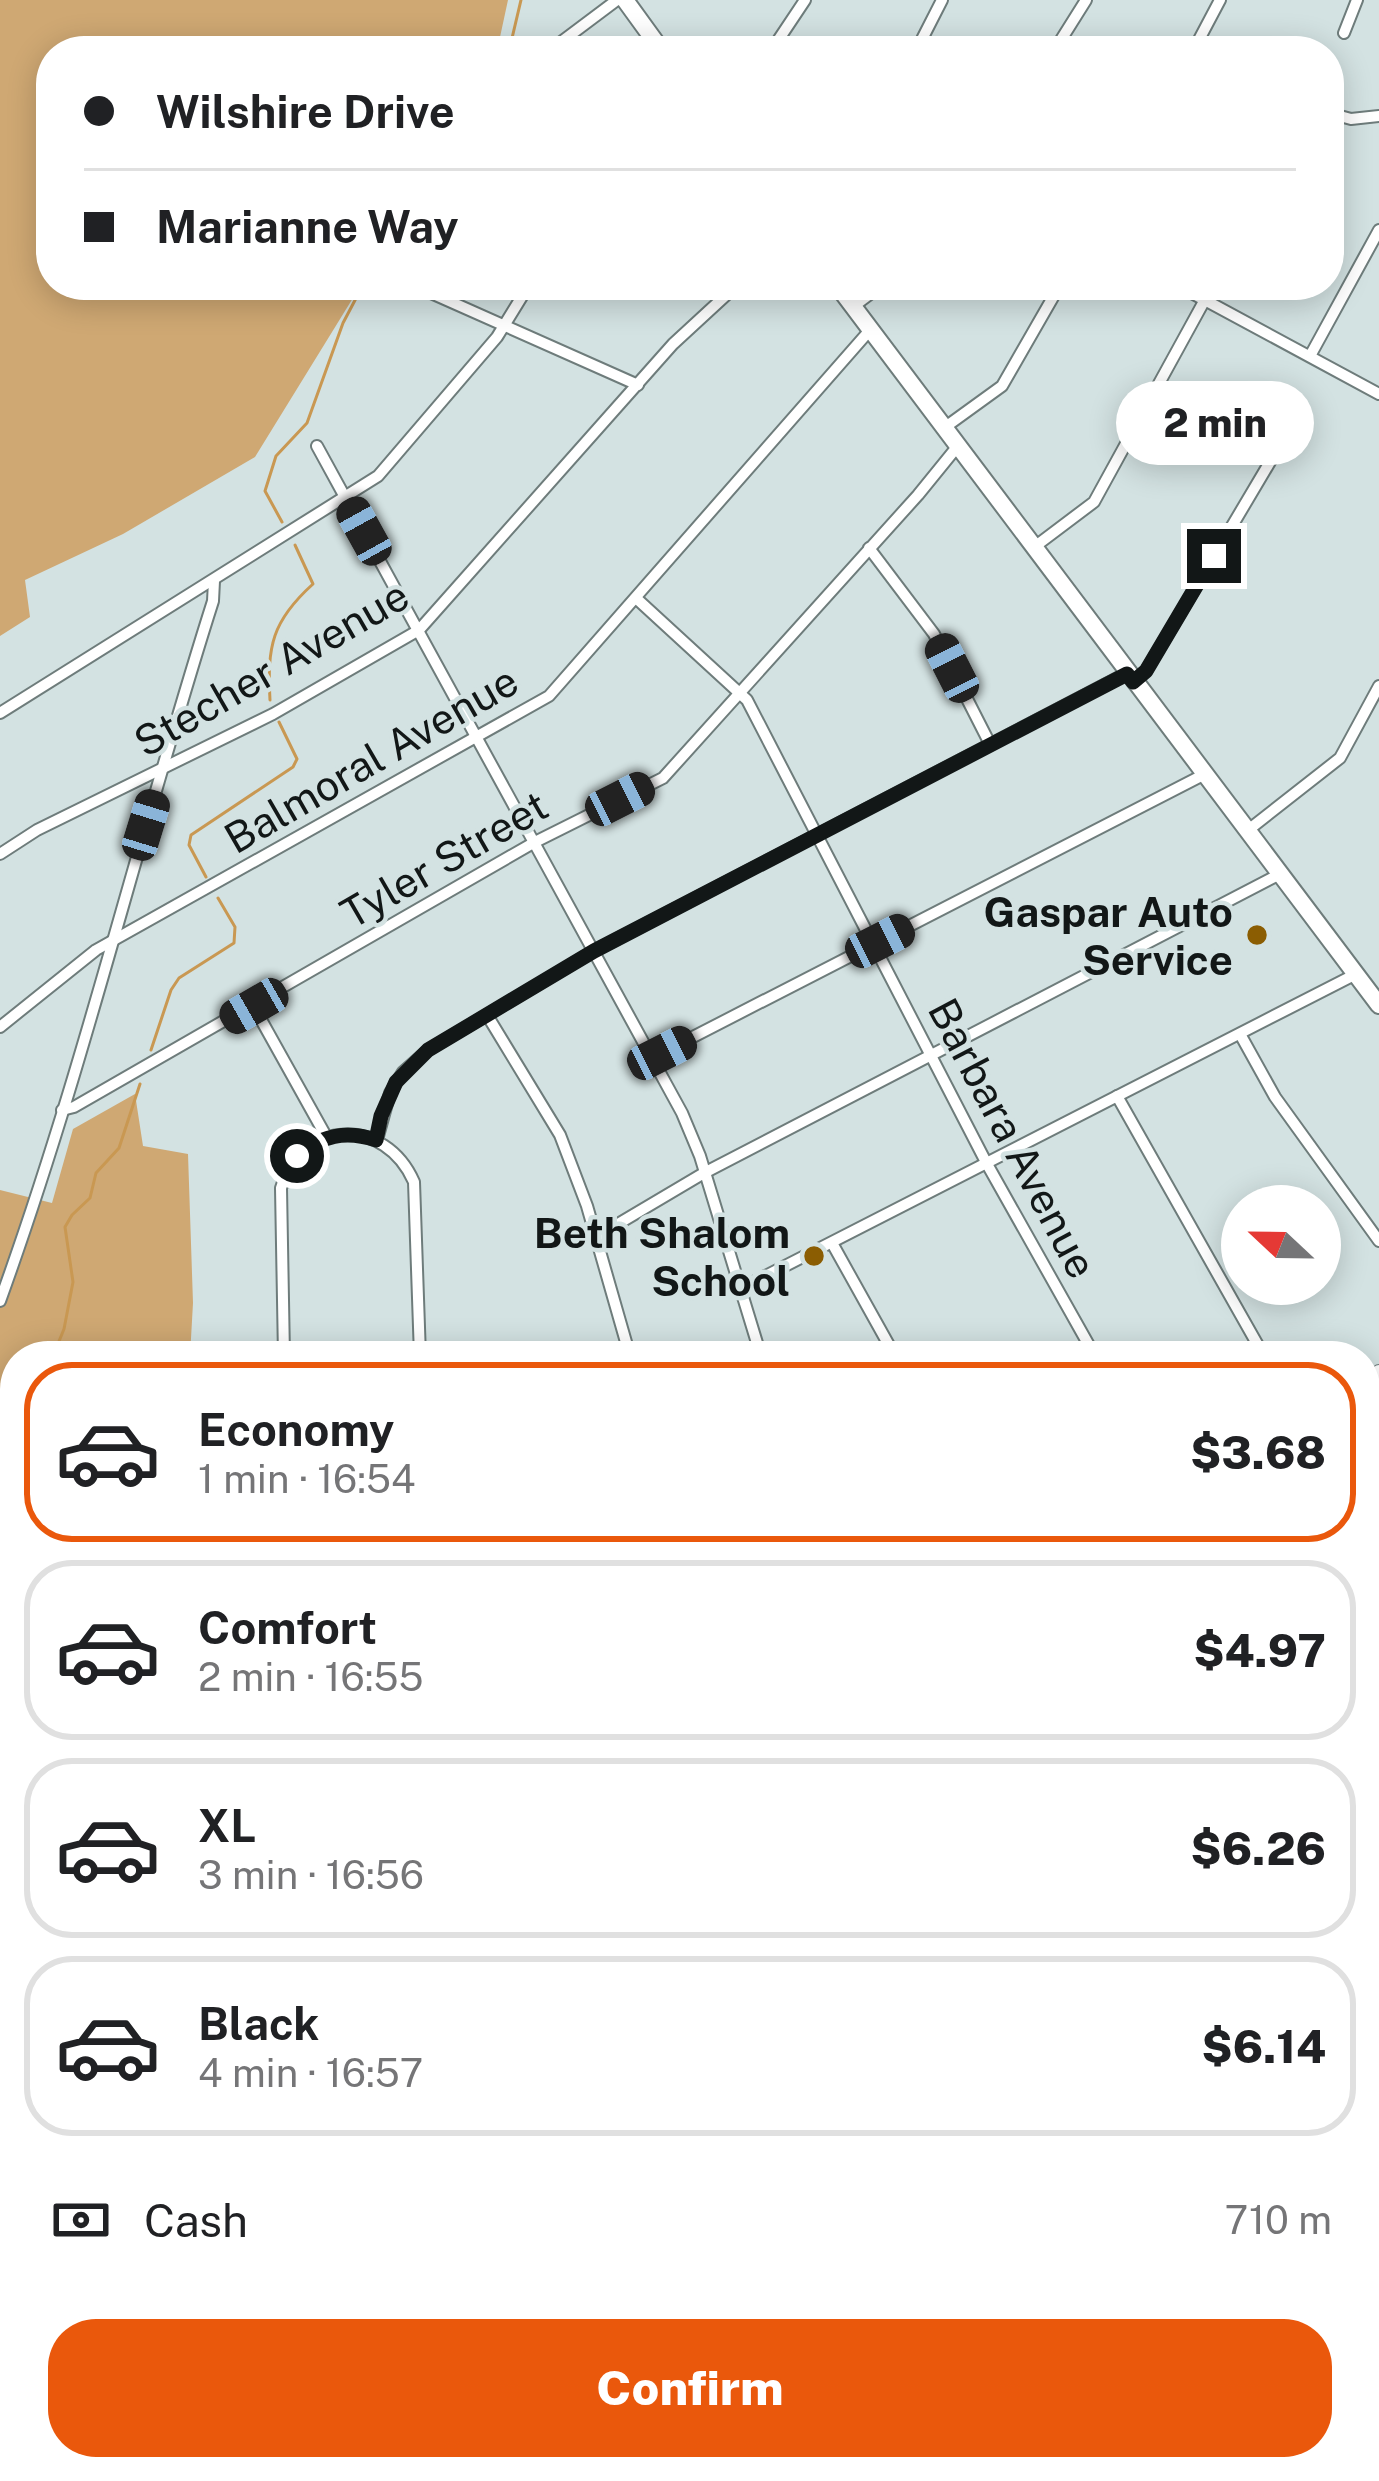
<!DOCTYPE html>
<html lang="en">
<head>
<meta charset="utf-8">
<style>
  body { margin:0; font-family:"Public Sans",sans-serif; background:#f2f2f2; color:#202124; height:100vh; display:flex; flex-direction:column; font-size:45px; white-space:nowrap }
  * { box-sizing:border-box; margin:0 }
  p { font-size:39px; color:#757577 }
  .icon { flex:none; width:66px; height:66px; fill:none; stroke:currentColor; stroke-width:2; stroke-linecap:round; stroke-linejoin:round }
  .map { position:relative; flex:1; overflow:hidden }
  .sheet { position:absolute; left:0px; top:1341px; width:1380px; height:1140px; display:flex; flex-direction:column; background:#fff; border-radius:48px 48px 0 0; box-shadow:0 6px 30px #0003 }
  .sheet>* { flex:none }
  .hud { position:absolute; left:36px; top:36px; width:1308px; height:264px; border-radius:48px; box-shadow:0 6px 30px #0003; display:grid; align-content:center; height:264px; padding:0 48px; background:#fff }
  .needle { width:78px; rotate:292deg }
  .tools { position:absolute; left:1221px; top:1185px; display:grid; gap:24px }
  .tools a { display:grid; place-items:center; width:120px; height:120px; border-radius:50%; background:#fff; box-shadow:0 6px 30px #0003; font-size:60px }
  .end { position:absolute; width:54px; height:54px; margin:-27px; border:15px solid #121717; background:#fff; box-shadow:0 0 0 6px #fff }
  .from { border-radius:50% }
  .bubble { position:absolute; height:84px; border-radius:42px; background:#fff; box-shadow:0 6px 30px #0003; font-size:39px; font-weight:800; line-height:84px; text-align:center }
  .car { position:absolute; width:36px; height:72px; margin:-36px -18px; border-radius:15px; box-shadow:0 0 9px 3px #0007; background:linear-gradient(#222 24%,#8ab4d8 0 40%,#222 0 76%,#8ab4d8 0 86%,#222 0) }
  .hud b { display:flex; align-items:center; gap:42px; height:114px; font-size:45px }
  .hud b+b { border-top:3px solid #e0e0e0 }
  .hud i { width:30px; height:30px; background:#202124 }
  ul { padding:21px 0 0; list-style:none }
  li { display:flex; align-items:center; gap:36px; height:180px; margin:0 24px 18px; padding:0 24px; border:6px solid #e0e0e0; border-radius:48px }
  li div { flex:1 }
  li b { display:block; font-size:45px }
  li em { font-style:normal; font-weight:800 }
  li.on { border-color:#ea580c }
  li>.icon { width:108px; height:108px; stroke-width:1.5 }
  .pay { display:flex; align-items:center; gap:30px; height:132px; padding:0 48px; font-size:45px }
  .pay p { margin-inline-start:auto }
  .action { display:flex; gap:24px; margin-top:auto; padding:24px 48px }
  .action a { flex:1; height:138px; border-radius:48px; background:#ea580c; color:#fff; font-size:48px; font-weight:800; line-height:138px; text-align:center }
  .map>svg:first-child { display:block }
  .built { fill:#bed7d7 }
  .green { fill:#cfa873 }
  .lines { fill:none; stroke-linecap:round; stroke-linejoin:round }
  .stream { stroke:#c99852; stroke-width:3 }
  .minor-casing { stroke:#6e7c7b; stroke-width:14 }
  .tertiary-casing { stroke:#6e7c7b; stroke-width:16 }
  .secondary-casing { stroke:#6e7c7b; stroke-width:20 }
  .primary-casing { stroke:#2d7c7c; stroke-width:21 }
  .minor { stroke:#fff; stroke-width:10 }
  .tertiary { stroke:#fff; stroke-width:14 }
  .secondary { stroke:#fff; stroke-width:16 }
  .primary { stroke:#89d1d1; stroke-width:18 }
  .route { stroke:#121717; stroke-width:15 }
  .poi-dot { fill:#8b5d02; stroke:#d3e2e2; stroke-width:4.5 }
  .labels { text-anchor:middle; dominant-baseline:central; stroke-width:9; stroke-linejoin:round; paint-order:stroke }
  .street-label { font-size:42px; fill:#121717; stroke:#d3e2e2 }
  .poi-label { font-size:42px; font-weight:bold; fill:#121717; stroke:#d3e2e2; text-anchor:end }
</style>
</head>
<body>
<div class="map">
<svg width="1379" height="2481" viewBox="0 0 1379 2481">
  <rect width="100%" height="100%" fill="#d3e2e2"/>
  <!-- built -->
  <g class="built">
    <polygon points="55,2466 278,2466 287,2481 63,2481"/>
    <polygon points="941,2466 1103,2466 1103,2467 1092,2481 961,2481"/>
  </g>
  <!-- green -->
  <g class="green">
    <polygon points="0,0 508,0 497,51 51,51 51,285 361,285 255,457 123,534 25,580 30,617 0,636"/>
    <polygon points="135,1094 143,1146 188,1154 193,1303 190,1356 15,1356 15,1655 0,1654 0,1190 52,1203 73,1129"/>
    <polygon points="0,2363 15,2386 15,2466 58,2466 66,2481 0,2481"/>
  </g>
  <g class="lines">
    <!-- stream -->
    <g class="stream">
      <polyline points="509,51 521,0"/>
      <polyline points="282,522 265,491 276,456 307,423 343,323 363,285"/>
      <path d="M270 700C267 646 272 621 313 584L295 545"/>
      <polyline points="206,877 189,845 191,835 293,767 297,759 279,722"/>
      <polyline points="151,1050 171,990 179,978 234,943 235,927 218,898"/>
      <polyline points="53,1356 64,1329 73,1282 65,1227 72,1215 90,1198 96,1173 119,1148 140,1084"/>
    </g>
    <!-- minor casing -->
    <g class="minor-casing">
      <g id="minor">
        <polyline points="1344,33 1357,0"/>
        <polyline points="549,51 617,0"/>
        <polyline points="771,51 805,0"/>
        <polyline points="916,51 942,0"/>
        <polyline points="1054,51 1086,0"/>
        <polyline points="1193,51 1220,0"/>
        <polyline points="1329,113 1351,119 1379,116"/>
        <polyline points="413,285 638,385"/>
        <polyline points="1177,285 1379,394"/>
        <polyline points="854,306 882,285"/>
        <polyline points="1310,356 1379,230"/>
        <polyline points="944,428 1002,386 1060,285"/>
        <polyline points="317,446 682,1113 700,1156 761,1356"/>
        <polyline points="869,548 934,634 990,744"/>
        <polyline points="1033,548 1094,502 1213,285"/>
        <polyline points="637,599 747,700 987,1164 1095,1356"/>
        <polyline points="1134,681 1146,671 1283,440"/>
        <polyline points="0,713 378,476 497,337 529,285"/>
        <polyline points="1247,831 1340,758 1379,686"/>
        <polyline points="0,854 37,830 273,714 419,630 673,344 737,285"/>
        <polyline points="254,1007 327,1138"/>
        <polyline points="487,1015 560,1135 587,1206 630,1356"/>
        <polyline points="0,1027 96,950 549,696 870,330"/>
        <polyline points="1240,1034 1275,1097 1379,1241"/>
        <polyline points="652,1058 1205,774"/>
        <polyline points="1117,1096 1264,1356"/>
        <polyline points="62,1110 74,1107 535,842 663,778 918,495 957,447"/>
        <polyline points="377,1140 390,1093 403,1072 428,1050 594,951 1127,673"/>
        <polyline points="596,1237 704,1173 1280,874"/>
        <polyline points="832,1243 895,1356"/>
        <polyline points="740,1289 1356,974"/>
        <path d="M0 1301C83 1072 139 833 213 601L214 581"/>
        <path d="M284 1356 281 1188C302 1119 385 1116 414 1182L420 1356"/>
        <polyline points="1365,1579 1379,1568"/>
        <polyline points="1365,1594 1379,1612"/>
        <polyline points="1365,1851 1379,1862"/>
        <polyline points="1365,1877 1379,1859"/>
        <polyline points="0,1990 15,2014"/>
        <polyline points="1365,2196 1379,2208"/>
        <polyline points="0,2212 15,2239"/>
        <polyline points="0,2358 15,2385"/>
        <polyline points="1365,2399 1379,2412"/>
        <polyline points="58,2466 65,2481"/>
        <polyline points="289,2466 298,2481"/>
        <polyline points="450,2466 469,2481"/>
        <polyline points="688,2466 706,2481"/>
        <polyline points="925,2466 944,2481"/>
      </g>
    </g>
    <!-- tertiary casing -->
    <g class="tertiary-casing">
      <g id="tertiary">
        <polyline points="1365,1385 1379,1372"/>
        <polyline points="0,1794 15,1793"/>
      </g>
    </g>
    <!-- secondary casing -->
    <g class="secondary-casing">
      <g id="secondary">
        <polyline points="625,0 662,51"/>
        <polyline points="837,285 1379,1005"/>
      </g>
    </g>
    <!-- primary casing -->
    <g class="primary-casing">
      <g id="primary">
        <polyline points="1365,2163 1379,2145"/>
        <polyline points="1112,2481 1124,2466"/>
      </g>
    </g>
    <!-- minor -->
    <use href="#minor" class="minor"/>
    <!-- tertiary -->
    <use href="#tertiary" class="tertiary"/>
    <!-- secondary -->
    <use href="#secondary" class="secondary"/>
    <!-- primary -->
    <use href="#primary" class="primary"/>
  </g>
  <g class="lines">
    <!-- route -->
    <path class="route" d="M297 1156C321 1135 346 1130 376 1140L381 1116 396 1082 428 1050 594 951 1127 674 1133 682 1146 671 1214 556"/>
  </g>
  <!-- markers -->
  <g class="poi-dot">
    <circle cx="1257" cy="935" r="12"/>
    <circle cx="814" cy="1256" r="12"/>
  </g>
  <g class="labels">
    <!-- street labels -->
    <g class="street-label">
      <text transform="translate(271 668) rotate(-30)">Stecher Avenue</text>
      <text transform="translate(371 759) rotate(-30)">Balmoral Avenue</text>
      <text transform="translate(444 859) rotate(-30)">Tyler Street</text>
      <text transform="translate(1013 1138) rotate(62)">Barbara Avenue</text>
    </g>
    <!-- poi labels -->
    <g class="poi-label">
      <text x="1233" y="911">Gaspar Auto<tspan x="1233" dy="48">Service</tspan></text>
      <text x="790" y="1232">Beth Shalom<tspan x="790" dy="48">School</tspan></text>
    </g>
  </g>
</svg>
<div class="tools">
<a><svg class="needle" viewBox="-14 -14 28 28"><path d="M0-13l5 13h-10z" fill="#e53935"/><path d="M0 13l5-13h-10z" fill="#757577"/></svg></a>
</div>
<i class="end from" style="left:297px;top:1156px"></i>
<i class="end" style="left:1214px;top:556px"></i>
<div class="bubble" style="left:1116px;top:381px;width:198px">2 min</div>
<i class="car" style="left:364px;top:531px;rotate:331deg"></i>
<i class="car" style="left:952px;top:668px;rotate:333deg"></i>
<i class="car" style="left:620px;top:799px;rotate:63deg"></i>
<i class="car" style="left:146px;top:825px;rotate:17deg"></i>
<i class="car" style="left:880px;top:941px;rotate:63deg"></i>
<i class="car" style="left:254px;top:1006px;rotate:240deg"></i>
<i class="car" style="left:662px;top:1053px;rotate:63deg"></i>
<div class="hud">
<b><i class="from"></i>Wilshire Drive</b>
<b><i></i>Marianne Way</b>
</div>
<section class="sheet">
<ul>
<li class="on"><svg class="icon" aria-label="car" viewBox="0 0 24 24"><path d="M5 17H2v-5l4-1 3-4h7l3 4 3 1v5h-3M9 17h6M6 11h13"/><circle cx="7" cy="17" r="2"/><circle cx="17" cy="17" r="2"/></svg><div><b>Economy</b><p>1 min · 16:54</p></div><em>$3.68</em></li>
<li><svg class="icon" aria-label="car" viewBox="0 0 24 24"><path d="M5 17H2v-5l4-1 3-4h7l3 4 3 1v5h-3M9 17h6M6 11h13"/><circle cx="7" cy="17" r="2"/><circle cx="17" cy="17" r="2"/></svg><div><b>Comfort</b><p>2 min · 16:55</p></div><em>$4.97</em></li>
<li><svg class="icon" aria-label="car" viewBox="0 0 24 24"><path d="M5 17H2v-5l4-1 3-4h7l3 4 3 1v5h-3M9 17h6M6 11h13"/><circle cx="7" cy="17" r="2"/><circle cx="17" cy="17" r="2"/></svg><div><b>XL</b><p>3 min · 16:56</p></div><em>$6.26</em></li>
<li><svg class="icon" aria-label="car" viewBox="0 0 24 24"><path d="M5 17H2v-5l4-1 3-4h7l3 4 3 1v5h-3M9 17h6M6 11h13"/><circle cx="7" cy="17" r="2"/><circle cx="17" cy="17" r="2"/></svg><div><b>Black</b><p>4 min · 16:57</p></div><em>$6.14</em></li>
</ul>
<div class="pay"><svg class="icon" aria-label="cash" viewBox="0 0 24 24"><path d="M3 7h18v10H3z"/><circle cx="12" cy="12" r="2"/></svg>Cash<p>710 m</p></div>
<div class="action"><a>Confirm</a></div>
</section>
</div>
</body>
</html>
